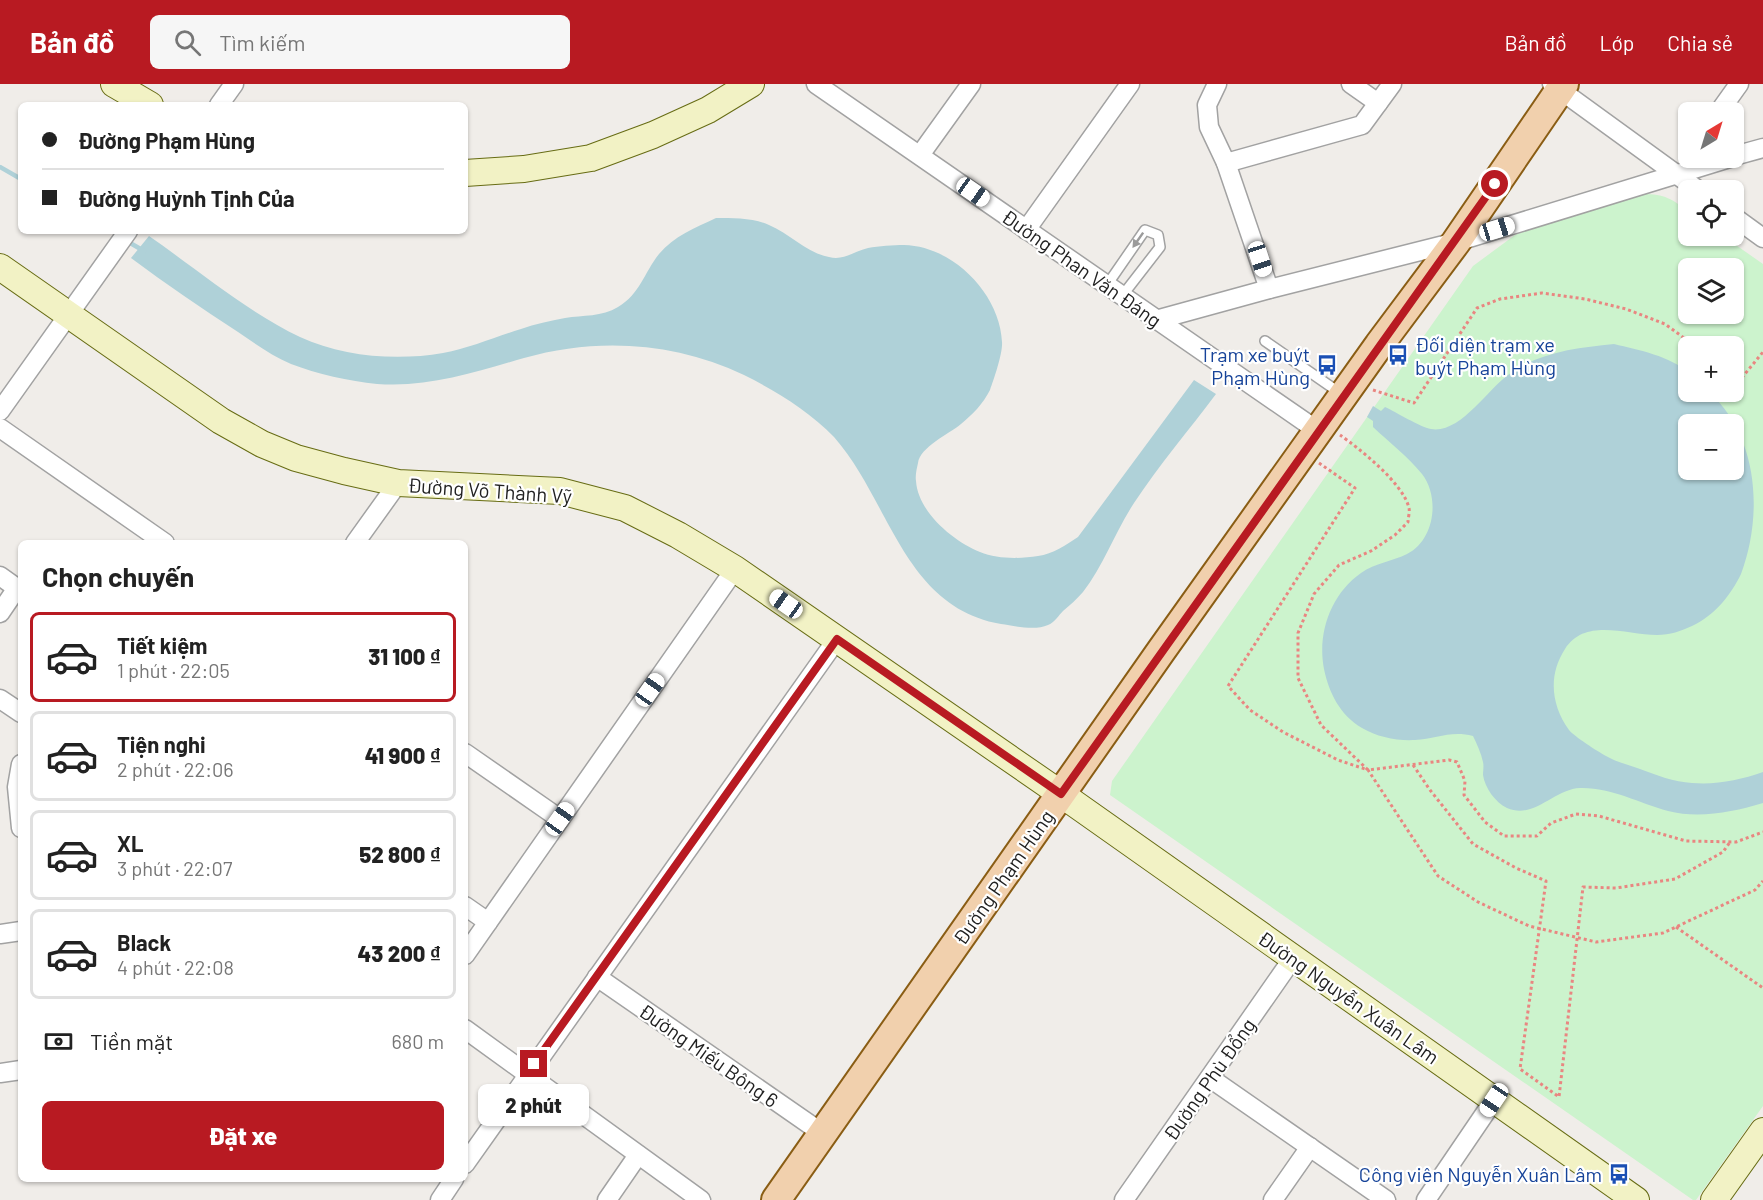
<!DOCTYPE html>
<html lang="vi">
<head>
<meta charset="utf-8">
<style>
  body { margin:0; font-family:Barlow,sans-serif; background:#f6f6f6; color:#222; height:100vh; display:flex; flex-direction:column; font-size:22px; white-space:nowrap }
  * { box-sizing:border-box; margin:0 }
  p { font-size:20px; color:#767676 }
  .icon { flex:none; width:33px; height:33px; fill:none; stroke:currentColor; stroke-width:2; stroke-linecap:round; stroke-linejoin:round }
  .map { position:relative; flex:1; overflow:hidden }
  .details { position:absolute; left:18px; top:456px; width:450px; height:642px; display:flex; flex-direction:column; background:#fff; border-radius:9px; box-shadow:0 2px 4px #0004 }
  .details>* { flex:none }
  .guide { position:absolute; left:18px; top:18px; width:450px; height:132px; border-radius:9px; box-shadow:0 2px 4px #0004; display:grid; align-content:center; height:132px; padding:0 24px; background:#fff }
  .needle { width:39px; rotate:38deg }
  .controls { position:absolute; left:1678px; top:18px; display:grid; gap:12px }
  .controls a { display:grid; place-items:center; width:66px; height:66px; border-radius:9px; background:#fff; box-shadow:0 2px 4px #0004; font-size:30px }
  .end { position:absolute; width:27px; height:27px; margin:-14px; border:8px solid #b81a22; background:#fff; box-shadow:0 0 0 3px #fff }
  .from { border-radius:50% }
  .bubble { position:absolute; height:42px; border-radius:9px; background:#fff; box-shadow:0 2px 4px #0004; font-size:20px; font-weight:800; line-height:42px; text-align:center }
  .car { position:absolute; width:18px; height:36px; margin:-18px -9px; border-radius:8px; box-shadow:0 0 4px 2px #0007; background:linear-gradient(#fff 24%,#345 0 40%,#fff 0 76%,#345 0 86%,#fff 0) }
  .guide b { display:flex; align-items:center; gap:21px; height:57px; font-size:22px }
  .guide b+b { border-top:2px solid #e0e0e0 }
  .guide i { width:15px; height:15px; background:#222 }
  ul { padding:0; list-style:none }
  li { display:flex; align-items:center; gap:18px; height:90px; margin:0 12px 9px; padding:0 12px; border:3px solid #e0e0e0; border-radius:9px }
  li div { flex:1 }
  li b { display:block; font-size:22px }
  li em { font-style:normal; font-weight:800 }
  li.on { border-color:#b81a22 }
  li>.icon { width:54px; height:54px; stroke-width:1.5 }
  h2 { padding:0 24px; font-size:27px; line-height:72px }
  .pay { display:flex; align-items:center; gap:15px; height:66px; padding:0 24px; font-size:22px }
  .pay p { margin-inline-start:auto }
  .cta { display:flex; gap:12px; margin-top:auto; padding:12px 24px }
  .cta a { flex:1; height:69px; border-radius:9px; background:#b81a22; color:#fff; font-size:24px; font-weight:800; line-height:69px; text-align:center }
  header { display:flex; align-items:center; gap:36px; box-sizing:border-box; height:84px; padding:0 30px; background:#b81a22; color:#fff }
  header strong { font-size:28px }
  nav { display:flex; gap:33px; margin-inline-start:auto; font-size:21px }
  .search { width:420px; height:54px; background:#f6f6f6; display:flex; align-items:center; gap:15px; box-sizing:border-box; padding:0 21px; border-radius:9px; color:#767676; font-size:22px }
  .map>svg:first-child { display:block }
  .park { fill:#ccf3cd; fill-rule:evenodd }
  .water { fill:#afd1d8; fill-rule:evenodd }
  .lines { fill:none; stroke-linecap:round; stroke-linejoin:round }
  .stream { stroke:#afd1d8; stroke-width:4.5 }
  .lane-casing { stroke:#a2a2a2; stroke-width:12 }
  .street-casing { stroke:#a2a2a2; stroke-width:21 }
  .secondary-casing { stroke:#676c14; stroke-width:28 }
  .primary-casing { stroke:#8a5d14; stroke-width:32 }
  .path { stroke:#e98681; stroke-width:3; stroke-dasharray:3 3; stroke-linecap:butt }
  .lane { stroke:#fff; stroke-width:9 }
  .street { stroke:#fff; stroke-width:18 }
  .secondary { stroke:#f2f2c5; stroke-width:26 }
  .primary { stroke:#f1d0ad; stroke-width:28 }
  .oneway { fill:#9b9b9b }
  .route { stroke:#b81a22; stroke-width:8 }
  .labels { text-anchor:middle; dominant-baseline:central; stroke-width:4.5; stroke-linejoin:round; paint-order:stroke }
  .street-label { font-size:20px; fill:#212121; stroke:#fff }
  .transit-label { font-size:20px; fill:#164399; stroke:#fff; text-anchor:end }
</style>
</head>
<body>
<header>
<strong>Bản đồ</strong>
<div class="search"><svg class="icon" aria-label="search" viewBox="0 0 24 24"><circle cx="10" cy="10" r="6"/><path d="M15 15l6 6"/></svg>Tìm kiếm</div>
<nav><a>Bản đồ</a><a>Lớp</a><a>Chia sẻ</a></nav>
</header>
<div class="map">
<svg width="1763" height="1116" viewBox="0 0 1763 1116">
  <rect width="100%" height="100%" fill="#f0ede9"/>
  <!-- park -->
  <path class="park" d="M1643 110C1665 110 1672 115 1689 128V152H1723L1763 180V1022L1696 1116H1693L1110 711 1112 697 1473 182 1515 151 1546 138ZM1689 184H1734V230H1689ZM1689 262H1734V308H1689ZM1689 340H1734V386H1689Z"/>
  <!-- water -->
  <g class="water">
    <path d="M716 134C733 134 754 134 769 141 790 150 807 169 829 173 844 177 854 167 868 164 879 162 893 161 904 161 953 162 1000 210 1002 258 1003 269 994 295 990 306 983 320 972 331 961 340 949 350 920 363 918 379 917 384 915 391 916 397 918 428 953 457 980 468 997 475 1019 475 1038 472 1053 470 1066 461 1078 453L1194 296 1216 310C1189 346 1159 381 1134 419 1115 448 1104 481 1083 508 1077 515 1070 521 1063 527 1059 531 1054 539 1048 541 1035 547 1015 542 1001 540 903 523 890 416 834 353 809 327 776 307 744 291 675 258 597 253 524 274 476 288 428 304 377 300 349 297 317 290 291 280 272 272 254 259 238 248 201 224 166 200 131 174L149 152C198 186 246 227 300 253 343 273 397 277 443 269 470 264 495 253 521 245 535 240 550 237 565 234 583 231 602 233 618 223 640 210 644 189 659 170 674 152 695 144 716 134Z"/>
    <path d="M1614 260C1639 266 1670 272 1689 289V308H1709C1759 353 1763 431 1741 490 1731 511 1714 532 1692 542 1681 547 1670 551 1657 551 1627 551 1585 533 1565 565 1548 591 1551 621 1569 646 1575 653 1597 667 1606 672 1616 678 1629 681 1640 685 1656 691 1674 698 1692 699 1717 701 1740 696 1763 688V719C1733 728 1699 735 1668 727 1639 719 1610 703 1580 704 1554 705 1534 736 1507 724 1495 718 1485 704 1483 691 1483 687 1484 682 1483 678 1481 669 1477 660 1473 652 1451 646 1436 655 1415 656 1397 657 1377 653 1362 644 1340 631 1329 609 1324 585 1317 549 1331 510 1361 489 1375 479 1393 477 1407 470 1435 456 1440 413 1422 390 1408 373 1389 358 1373 343V337L1367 333 1373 322 1381 327 1385 323C1396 328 1420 343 1431 345 1460 350 1487 306 1508 291 1539 268 1576 264 1614 260ZM1689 340H1734V386H1689Z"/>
  </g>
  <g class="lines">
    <!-- stream -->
    <g class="stream">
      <polyline points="0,83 21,95"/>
      <polyline points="125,156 144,167"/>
    </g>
    <!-- lane casing -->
    <g class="lane-casing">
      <g id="lane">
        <polyline points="1107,201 1145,146 1158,151 1160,163 1122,212"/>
        <polyline points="1265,257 1340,309"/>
      </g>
    </g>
    <!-- street casing -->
    <g class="street-casing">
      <g id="street">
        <polyline points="816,0 1318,347"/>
        <polyline points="1217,0 1207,21 1209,43 1226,79 1269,205"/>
        <polyline points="1351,0 1378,19"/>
        <polyline points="1552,0 1698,106"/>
        <polyline points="219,21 234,0"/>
        <polyline points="1719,28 1739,0"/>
        <polyline points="920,71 971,0"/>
        <polyline points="1734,72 1763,64"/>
        <polyline points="1226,79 1362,41 1392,0"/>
        <polyline points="1734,133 1763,154"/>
        <polyline points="1026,146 1130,0"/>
        <polyline points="1156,236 1269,205 1456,158 1730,74"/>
        <polyline points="0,327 128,147"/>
        <polyline points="0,344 165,459"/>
        <polyline points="355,459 398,399"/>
        <polyline points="0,492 21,507"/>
        <polyline points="0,529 17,504"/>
        <polyline points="0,615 21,629"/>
        <polyline points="465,669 560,735"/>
        <polyline points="21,680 17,703 21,744"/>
        <polyline points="465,822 488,838"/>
        <polyline points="0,850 21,847"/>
        <polyline points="465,871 735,485"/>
        <polyline points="597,893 822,1049"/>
        <polyline points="465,945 701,1116"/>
        <polyline points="0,989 21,986"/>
        <polyline points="1210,994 1386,1116"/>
        <polyline points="465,1080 837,555"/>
        <polyline points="440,1116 454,1095"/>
        <polyline points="607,1116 638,1071"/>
        <polyline points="1124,1116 1293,874"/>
        <polyline points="1273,1116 1310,1063"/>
        <polyline points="1426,1116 1494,1016"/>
      </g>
    </g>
    <!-- secondary casing -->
    <g class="secondary-casing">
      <g id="secondary">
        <polyline points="114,0 150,21"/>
        <polyline points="465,89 524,85 591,74 653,51 708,26 751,0"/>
        <polyline points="0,183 221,337 262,360 296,374 344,387 398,399 560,407 625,424 678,451 735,485 1061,710 1636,1116"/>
        <polyline points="1714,1116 1763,1047"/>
      </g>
    </g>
    <!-- primary casing -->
    <g class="primary-casing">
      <polyline id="primary" points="776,1116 1161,567 1379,261 1456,158 1564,0"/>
    </g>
    <!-- path -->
    <g class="path">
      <polyline points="1734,301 1735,302 1763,268"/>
      <polyline points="1373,306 1414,319 1477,224 1500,215 1542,209 1585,215 1626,225 1665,240 1695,262"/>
      <path d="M1340 351C1360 365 1403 399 1409 424 1410 428 1408 434 1408 438L1395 451 1371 467 1339 481 1314 510 1298 549V594L1321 641 1368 686 1449 676 1457 678 1465 697 1464 711 1485 738 1504 752H1537L1551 739 1576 730 1599 732 1686 757 1736 758 1763 748"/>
      <polyline points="1319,379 1355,404 1228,602 1250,626 1283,648 1338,676 1368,686 1438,792 1478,818 1529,842 1596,858 1663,849 1755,806 1763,797"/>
      <polyline points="1413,681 1430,706 1473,760 1516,784 1546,797 1520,985 1559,1013 1583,803 1616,804 1675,795 1723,768 1730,758"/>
      <polyline points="1676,843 1763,904"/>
    </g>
    <!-- lane -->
    <use href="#lane" class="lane"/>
    <!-- street -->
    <use href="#street" class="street"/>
    <!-- secondary -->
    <use href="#secondary" class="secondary"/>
    <!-- primary -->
    <use href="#primary" class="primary"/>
  </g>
  <!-- one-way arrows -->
  <defs><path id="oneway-solid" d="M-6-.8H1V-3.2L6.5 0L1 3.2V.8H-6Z" transform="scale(1.5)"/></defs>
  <use class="oneway" href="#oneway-solid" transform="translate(1138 156) rotate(125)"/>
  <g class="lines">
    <!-- route -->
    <polyline class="route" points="534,980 837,555 1061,710 1495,100"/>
  </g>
  <!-- icons -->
  <defs>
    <g id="bus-bare" transform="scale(1.62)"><path d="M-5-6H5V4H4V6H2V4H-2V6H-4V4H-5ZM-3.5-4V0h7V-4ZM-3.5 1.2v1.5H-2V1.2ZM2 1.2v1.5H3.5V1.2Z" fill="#1a4fb4" stroke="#fff" stroke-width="2.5" paint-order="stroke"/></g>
  </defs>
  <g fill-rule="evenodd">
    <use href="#bus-bare" x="1398" y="271"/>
    <use href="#bus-bare" x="1327" y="281"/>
    <use href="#bus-bare" x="1619" y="1090"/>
  </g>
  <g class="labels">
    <!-- street labels -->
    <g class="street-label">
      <text transform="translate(1082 184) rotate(35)">Đường Phan Văn Đáng</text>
      <text transform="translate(490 406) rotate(4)">Đường Võ Thành Vỹ</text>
      <text transform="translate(1003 793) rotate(-55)">Đường Phạm Hùng</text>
      <text transform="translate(1349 913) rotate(35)">Đường Nguyễn Xuân Lâm</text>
      <text transform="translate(709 971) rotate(35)">Đường Miếu Bông 6</text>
      <text transform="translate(1209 995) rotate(-55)">Đường Phù Đổng</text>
    </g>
    <!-- transit labels -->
    <g class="transit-label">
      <text x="1415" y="260" text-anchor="start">Đối diện trạm xe<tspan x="1415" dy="23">buýt Phạm Hùng</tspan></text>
      <text x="1310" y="270">Trạm xe buýt<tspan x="1310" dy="23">Phạm Hùng</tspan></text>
      <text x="1602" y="1090">Công viên Nguyễn Xuân Lâm</text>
    </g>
  </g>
</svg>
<div class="controls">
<a><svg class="needle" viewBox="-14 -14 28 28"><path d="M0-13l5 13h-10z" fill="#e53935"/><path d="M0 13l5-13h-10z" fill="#767676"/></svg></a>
<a><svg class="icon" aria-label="locate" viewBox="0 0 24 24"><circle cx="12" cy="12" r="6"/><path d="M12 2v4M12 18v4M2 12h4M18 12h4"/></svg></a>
<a><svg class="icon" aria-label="layers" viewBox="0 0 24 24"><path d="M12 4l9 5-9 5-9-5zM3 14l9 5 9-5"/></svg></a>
<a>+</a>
<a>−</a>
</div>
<i class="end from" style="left:1495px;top:100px"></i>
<i class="end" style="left:534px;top:980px"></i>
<div class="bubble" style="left:478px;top:1000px;width:111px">2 phút</div>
<i class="car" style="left:973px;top:108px;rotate:125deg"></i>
<i class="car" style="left:1497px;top:145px;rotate:73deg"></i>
<i class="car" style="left:1260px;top:175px;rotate:162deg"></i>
<i class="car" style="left:786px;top:520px;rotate:305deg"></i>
<i class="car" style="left:650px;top:606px;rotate:35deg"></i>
<i class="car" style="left:560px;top:735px;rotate:35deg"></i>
<i class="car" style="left:1494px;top:1016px;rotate:214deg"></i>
<div class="guide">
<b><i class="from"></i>Đường Phạm Hùng</b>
<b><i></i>Đường Huỳnh Tịnh Của</b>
</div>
<section class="details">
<h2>Chọn chuyến</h2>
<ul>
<li class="on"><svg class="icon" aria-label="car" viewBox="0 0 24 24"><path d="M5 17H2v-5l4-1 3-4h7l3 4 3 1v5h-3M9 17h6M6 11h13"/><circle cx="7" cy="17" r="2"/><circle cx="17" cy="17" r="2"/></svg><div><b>Tiết kiệm</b><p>1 phút · 22:05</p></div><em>31 100 ₫</em></li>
<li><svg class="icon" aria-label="car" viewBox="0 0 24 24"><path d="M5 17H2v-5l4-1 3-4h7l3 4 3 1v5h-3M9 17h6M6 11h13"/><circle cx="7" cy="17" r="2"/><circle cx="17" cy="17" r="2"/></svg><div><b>Tiện nghi</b><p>2 phút · 22:06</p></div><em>41 900 ₫</em></li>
<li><svg class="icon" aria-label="car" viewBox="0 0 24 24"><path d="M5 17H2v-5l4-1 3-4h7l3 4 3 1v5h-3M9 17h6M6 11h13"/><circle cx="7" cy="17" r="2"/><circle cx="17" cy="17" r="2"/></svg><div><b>XL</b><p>3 phút · 22:07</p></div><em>52 800 ₫</em></li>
<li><svg class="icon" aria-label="car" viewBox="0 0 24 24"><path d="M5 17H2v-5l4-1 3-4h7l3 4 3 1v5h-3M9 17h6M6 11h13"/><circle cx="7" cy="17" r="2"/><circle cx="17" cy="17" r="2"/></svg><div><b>Black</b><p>4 phút · 22:08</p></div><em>43 200 ₫</em></li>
</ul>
<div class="pay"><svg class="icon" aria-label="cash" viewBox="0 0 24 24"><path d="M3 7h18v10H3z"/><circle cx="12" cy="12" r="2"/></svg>Tiền mặt<p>680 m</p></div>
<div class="cta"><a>Đặt xe</a></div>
</section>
</div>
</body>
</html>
